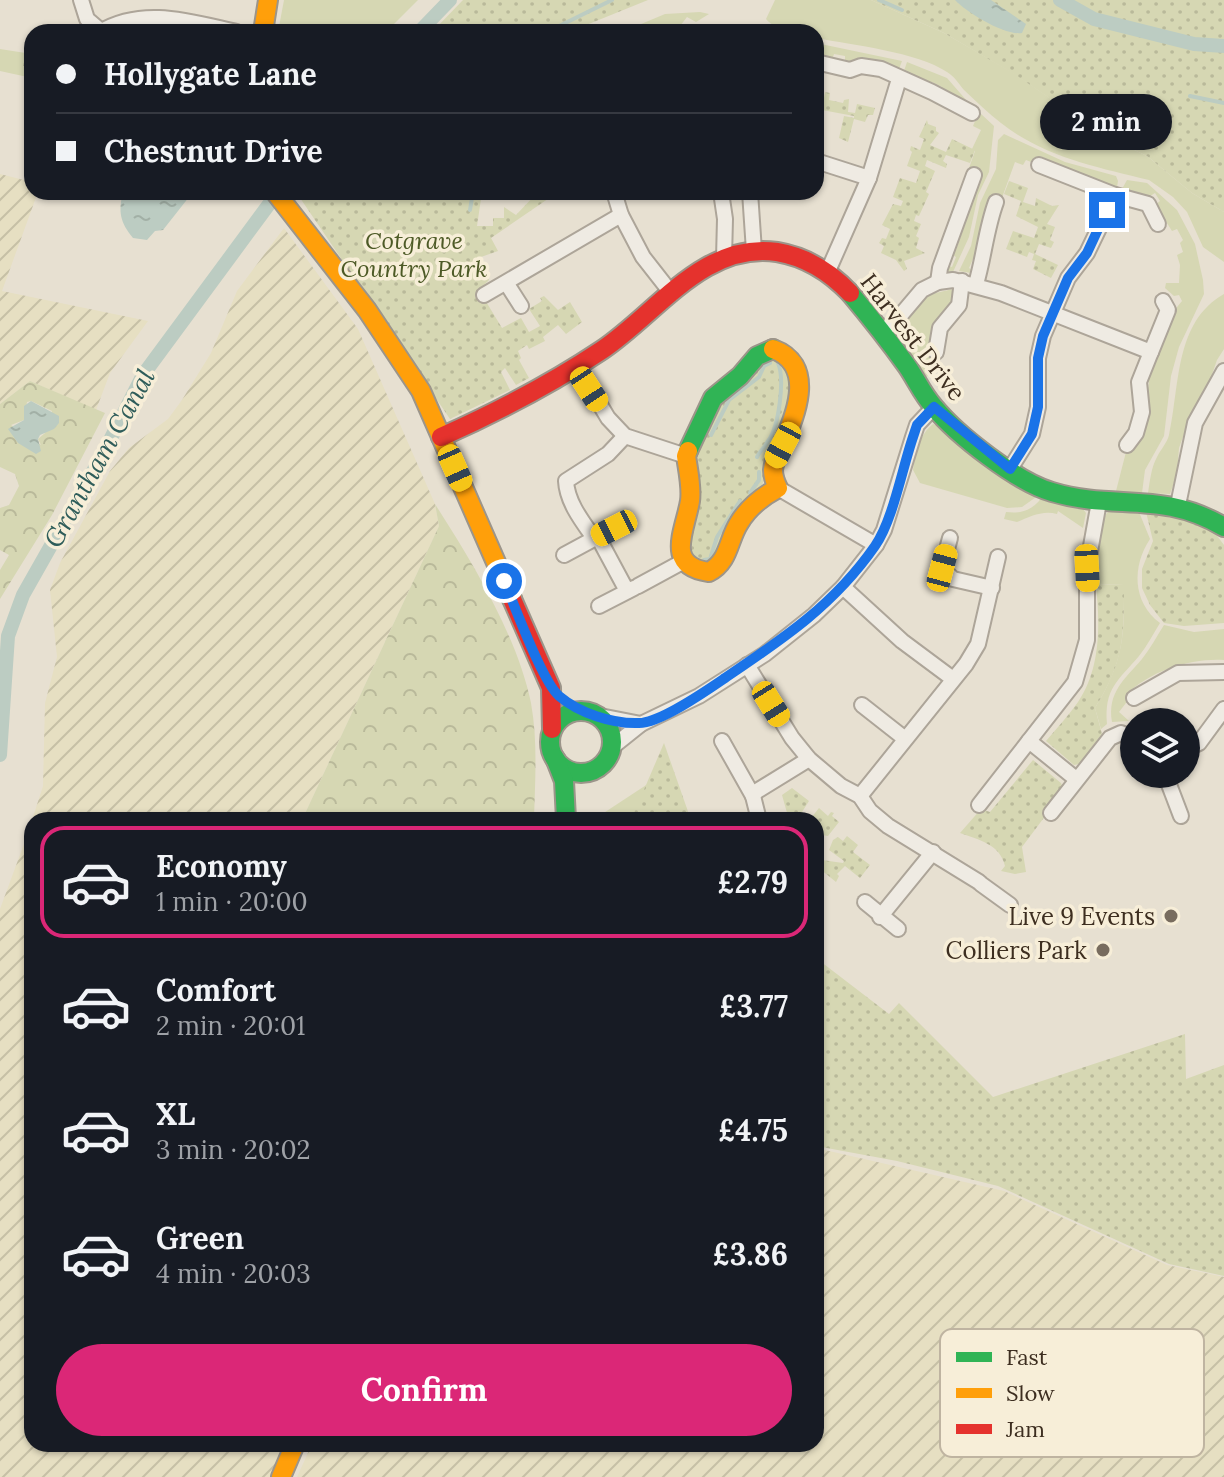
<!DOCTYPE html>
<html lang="en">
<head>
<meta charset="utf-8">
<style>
  body { margin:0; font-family:Lora,serif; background:#242831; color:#f1f3f6; height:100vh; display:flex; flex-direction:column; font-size:30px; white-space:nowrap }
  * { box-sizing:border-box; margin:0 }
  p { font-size:26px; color:#9ea1a6 }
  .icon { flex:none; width:44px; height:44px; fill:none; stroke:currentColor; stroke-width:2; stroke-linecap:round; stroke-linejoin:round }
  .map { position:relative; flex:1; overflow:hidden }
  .details { position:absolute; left:24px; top:812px; width:800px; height:640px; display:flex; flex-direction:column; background:#171b24; border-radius:24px; box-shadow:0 2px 6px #0004 }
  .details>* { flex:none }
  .guide { position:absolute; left:24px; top:24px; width:800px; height:176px; border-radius:24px; box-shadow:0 2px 6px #0004; display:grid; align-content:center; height:176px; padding:0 32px; background:#171b24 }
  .fabs { position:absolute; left:1120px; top:708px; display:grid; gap:16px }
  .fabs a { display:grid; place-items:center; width:80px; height:80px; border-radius:50%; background:#171b24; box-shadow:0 2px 6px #0004; font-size:40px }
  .end { position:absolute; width:36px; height:36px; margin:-18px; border:10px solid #1a73e8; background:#fff; box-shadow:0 0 0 4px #fff }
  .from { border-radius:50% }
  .bubble { position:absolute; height:56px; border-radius:28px; background:#171b24; box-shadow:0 2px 6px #0004; font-size:26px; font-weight:700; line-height:56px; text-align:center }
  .car { position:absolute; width:24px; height:48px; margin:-24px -12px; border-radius:10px; box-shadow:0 0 6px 2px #0007; background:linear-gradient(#f5c518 24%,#345 0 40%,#f5c518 0 76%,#345 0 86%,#f5c518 0) }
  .guide b { display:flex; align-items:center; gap:28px; height:76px; font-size:30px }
  .guide b+b { border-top:2px solid #363941 }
  .guide i { width:20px; height:20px; background:#f1f3f6 }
  ul { padding:14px 0 0; list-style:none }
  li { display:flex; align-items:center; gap:24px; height:112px; margin:0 16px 12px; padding:0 16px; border:4px solid transparent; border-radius:24px }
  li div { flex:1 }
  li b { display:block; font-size:30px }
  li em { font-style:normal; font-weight:700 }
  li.current { border-color:#db2777 }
  li>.icon { width:72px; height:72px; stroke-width:1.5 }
  .action { display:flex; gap:16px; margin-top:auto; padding:16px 32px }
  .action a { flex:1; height:92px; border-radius:48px; background:#db2777; color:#fff; font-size:32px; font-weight:700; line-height:92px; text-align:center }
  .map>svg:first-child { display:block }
  .farmland { fill:url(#farmland-furrows) }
  .grass { fill:#d6d7b3 }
  .forest { fill:url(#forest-crowns); fill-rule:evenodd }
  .park { fill:url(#park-dots) }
  .water { fill:url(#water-ripples) }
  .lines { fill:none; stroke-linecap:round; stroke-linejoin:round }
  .stream { stroke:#bcccc2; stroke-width:4 }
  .canal { stroke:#bcccc2; stroke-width:14 }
  .street-casing { stroke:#ada599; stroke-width:18 }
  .fast-casing { stroke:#9c958a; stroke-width:22 }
  .slow-casing { stroke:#9c958a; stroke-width:22 }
  .jam-casing { stroke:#9c958a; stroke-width:22 }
  .street { stroke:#efebe3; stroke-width:14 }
  .fast { stroke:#30b455; stroke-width:18 }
  .slow { stroke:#ff9f0a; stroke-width:18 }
  .jam { stroke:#e5322d; stroke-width:18 }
  .route { stroke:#1a73e8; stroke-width:10 }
  .poi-dot { fill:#786c5e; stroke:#f7eed8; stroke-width:3 }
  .labels { text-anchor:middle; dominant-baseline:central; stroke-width:7; stroke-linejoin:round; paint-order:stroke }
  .park-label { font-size:24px; font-style:italic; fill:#4d5a26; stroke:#f7eed8 }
  .street-label { font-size:24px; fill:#3d2e20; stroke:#f7eed8 }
  .poi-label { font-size:24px; fill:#3d2e20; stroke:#f7eed8; text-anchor:end }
  .water-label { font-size:26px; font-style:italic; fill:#2f5d5a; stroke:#f7eed8 }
  .key { fill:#f7eed8; stroke:#bfb4a1; stroke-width:2 }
  .key-label { font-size:22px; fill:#3d2e20 }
</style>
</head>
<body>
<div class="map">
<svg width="1224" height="1477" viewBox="0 0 1224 1477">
  <defs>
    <pattern id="farmland-furrows" width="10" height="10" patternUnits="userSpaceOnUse" patternTransform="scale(2)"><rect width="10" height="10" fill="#e6dfc2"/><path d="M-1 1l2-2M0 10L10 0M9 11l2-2" fill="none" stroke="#c6c0a6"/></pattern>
    <pattern id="forest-crowns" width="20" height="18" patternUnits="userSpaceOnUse" patternTransform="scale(2)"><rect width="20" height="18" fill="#d6d7b3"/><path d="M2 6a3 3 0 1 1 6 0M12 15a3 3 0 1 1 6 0" fill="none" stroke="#b9b99a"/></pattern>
    <pattern id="park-dots" width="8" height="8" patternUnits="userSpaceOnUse" patternTransform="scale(2)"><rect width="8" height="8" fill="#d6d7b3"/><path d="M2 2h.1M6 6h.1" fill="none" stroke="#b9b99a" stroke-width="1.8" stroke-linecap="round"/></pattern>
    <pattern id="water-ripples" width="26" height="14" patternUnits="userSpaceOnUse" patternTransform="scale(2)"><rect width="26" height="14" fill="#bcccc2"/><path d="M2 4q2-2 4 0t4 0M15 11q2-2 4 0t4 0" fill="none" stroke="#a2b0a6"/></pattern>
  </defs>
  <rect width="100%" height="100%" fill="#e7e0d1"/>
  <!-- farmland -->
  <g class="farmland">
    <polygon points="0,174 32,182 32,192 38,192 2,291 148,321 110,373 96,410 30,381 0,404"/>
    <polygon points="284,228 358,329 435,504 439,526 302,820 32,820 43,786 45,703 57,657 50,590 60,563 110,471 129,448 168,419 182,400 211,353 237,291"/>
    <polygon points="32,822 32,1444 287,1444 272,1477 0,1477 0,909"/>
    <polygon points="816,1148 1004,1191 1167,1265 1224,1277 1224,1477 297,1477 312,1444 816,1444"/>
  </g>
  <!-- grass -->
  <g class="grass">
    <polygon points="284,0 418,0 386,32 278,32"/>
    <path d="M775 0H871L944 33 1015 74 1105 136 1147 156 1192 193 1224 212V262L1203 247 1187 212 1173 197 1149 180C1097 167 1044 157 1001 123 988 113 976 101 964 90 959 84 954 76 947 72 917 52 853 45 816 38V32C799 32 778 33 766 19Z"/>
    <polygon points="700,12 709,14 696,22 687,17 680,26 682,32 622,32 665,14"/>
    <polygon points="816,43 902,61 899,69 860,59 845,62 845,56 834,54 832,60 816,56"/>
    <polygon points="907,62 947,78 967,101 994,126 989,172 978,195 969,237 953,272 944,272 946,265 952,267 956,257 951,254 956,250 975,195 971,173 968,171 975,151 972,149 981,130 973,126 976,119 940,91 942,87 932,82 930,84 904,71"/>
    <polygon points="1004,134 1065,162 1116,176 1118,181 1117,187 1091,177 1090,180 1054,166 1053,162 1040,156 1036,164 1026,160 1023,165 1015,162 1000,203 988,199 977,259 973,259 969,268 972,270 971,273 959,271 971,246 980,203 996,169 998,140"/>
    <polygon points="1127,180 1147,183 1177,210 1195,244 1203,280 1204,294 1179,347 1171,376 1164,436 1145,470 1142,493 1116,491 1126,452 1141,433 1149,382 1145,380 1173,312 1182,301 1179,295 1174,296 1165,288 1166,283 1179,283 1180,265 1177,255 1183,252 1180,243 1183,240 1177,229 1172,231 1165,220 1160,222 1154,206 1160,201 1155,193 1147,198 1122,189"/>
    <path d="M953 289C952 312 939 329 933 350 929 364 938 364 925 379L895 335 927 295Z"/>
    <path d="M1224 294V349L1217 360 1208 386 1189 420 1179 448 1177 474 1170 494 1148 493C1150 481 1151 468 1157 457 1161 449 1167 443 1169 435 1180 387 1174 322 1224 294Z"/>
    <path d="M933 424 936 425 1039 495 1022 507 1007 508 920 483 913 470C916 453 919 435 933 424Z"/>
    <path d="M1042 497 1083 509 1086 513 1083 528 1058 511 1057 514C1042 510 1030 517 1017 522L1004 519 1006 512C1022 514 1033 510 1042 497Z"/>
    <path d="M1109 511 1139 512 1150 539C1132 566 1132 602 1160 623 1153 634 1147 646 1139 656 1118 681 1104 688 1107 724L1101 729 1095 708C1122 664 1126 635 1123 584L1096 585C1096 567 1095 523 1109 511Z"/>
    <path d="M1164 625 1194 632 1224 629V660C1192 658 1151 670 1126 695L1129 699 1119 712 1129 721 1112 722C1107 692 1125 679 1142 659 1150 649 1157 636 1164 625Z"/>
  </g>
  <!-- forest -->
  <g class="forest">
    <polygon points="0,49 32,54 32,78 0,71"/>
    <path d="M30 381 105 413 52 515 0 599V570L9 555 0 550V508L9 505 19 486 15 474 0 467V404ZM31 401 52 411 45 433 38 439 41 445 11 425 24 420 27 402Z"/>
    <path d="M435 504C472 562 517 635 531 703 538 741 535 782 534 820H302L439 526Z"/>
    <polygon points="669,770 685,820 593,820"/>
  </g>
  <!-- park -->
  <g class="park">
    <polygon points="463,0 648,0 569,32 432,32"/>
    <polygon points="871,0 1224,0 1224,212 1192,193 1147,156 1105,136 1014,74 944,33"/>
    <polygon points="825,92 830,93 829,100 843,103 844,100 849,99 848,112 855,113 857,104 875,108 873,115 868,115 865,122 854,119 848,142 839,138 844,116 854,118 854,116 822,110"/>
    <polygon points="927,120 928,124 936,127 936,131 939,133 930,145 946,152 952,139 975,150 970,163 946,155 943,161 947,164 946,168 927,160 925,166 935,171 926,192 929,194 919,216 916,215 914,221 921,224 916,236 919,238 916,248 925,253 904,261 907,269 904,271 896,260 881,253 884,246 879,243 882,238 886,239 890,229 882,225 893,204 901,206 903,201 893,197 900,178 916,183 920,171 907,166 912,152 910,150 911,146 920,150 924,139 919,137"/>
    <polygon points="1009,181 1028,188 1023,202 1035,206 1036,198 1052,206 1059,205 1047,224 1055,227 1050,240 1054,242 1051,248 1039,244 1035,254 1058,265 1051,278 1033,269 1036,261 1032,260 1034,254 1029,252 1027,257 1006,249 1013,231 1034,238 1038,227 1016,216 1021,201 1004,194"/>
    <polygon points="296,192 482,192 477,226 493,226 493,218 504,218 504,207 516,215 535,195 533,192 558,192 491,238 498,251 481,257 480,262 489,280 479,290 502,328 521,318 529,332 540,326 529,309 542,301 540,298 544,296 558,310 570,302 582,322 566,334 558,325 543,337 545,341 529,349 527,345 518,351 521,358 519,360 529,378 516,385 505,368 501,372 510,390 450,419"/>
    <path d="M776 356 791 375 786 412 765 469 763 483 713 561 693 563C689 519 688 448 715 410 730 389 755 372 776 356Z"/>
    <polygon points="1146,512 1190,517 1215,533 1224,545 1224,623 1184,626 1164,623 1150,605 1142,588 1142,569 1153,541"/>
    <path d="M1124 584C1124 638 1124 661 1095 708L1102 734 1079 764 1074 765 1046 741C1057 728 1069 715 1078 702 1101 668 1100 624 1096 585Z"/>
    <polygon points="664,743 691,820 631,820"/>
    <path d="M1033 760 1061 783 1064 791 1022 847 1026 872 1015 874 1001 871 1005 866C1000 844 979 840 960 833L981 809 990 812Z"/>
    <polygon points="792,788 809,801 802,812 811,818 819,808 828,816 831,812 834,813 832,816 839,822 828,836 816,834 816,820 789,820 782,795"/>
    <polygon points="847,836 858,845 853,852 870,865 860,878 845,866 837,874 839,876 836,882 820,869 822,860 843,863 844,861 829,850 833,840 838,837 843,841"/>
    <polygon points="816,958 889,1014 899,1003 993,1097 1185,1034 1186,1079 1224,1065 1224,1276 1169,1264 998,1186 897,1161 816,1146"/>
  </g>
  <!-- water -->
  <g class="water">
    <path d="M955 0H991L1026 24 1022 33C1005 36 966 12 955 0Z"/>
    <path d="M123 192H193L163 230 155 231 147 240 133 238C120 222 118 212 123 192Z"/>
    <polygon points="31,401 59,416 59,423 54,429 40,435 38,439 41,451 36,454 18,443 8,429 24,420 24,406"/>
  </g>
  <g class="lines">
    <!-- stream -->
    <g class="stream">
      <polyline points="879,0 902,10"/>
      <polyline points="547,32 612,0"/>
      <polyline points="1190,96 1224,103"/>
      <polyline points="470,210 473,192"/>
      <polyline points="711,435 729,400 759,377 764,366 770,363"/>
      <path d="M757 457C760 451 765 447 768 441 779 427 785 379 778 363"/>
      <polyline points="750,493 759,480 759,472"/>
      <polyline points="704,560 710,559 717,537 740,501"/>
    </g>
    <!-- canal -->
    <g class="canal">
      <polyline points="1060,0 1094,19 1194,44 1224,46"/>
      <polyline points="419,32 450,0"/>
      <polyline points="0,755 8,636 23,595 104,452 143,375 278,192"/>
    </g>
    <!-- street casing -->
    <g class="street-casing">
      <g id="street">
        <polyline points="81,0 87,19 101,31"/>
        <path d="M100 32C143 6 191 22 237 32"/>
        <polyline points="816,62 850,70 861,66 881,69 932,92 972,113"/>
        <polyline points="816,161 869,178"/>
        <polyline points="1039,165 1115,195 1148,204 1158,224"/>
        <polyline points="614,192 621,215 643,257 672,294"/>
        <polyline points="721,192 725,219 724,258"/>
        <polyline points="750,192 754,251"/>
        <polyline points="828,271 869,178 899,79"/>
        <polyline points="938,282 940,268 974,175"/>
        <polyline points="507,284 521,306"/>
        <path d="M976 284C984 257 986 229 996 202"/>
        <polyline points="484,295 621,215"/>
        <polyline points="882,332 900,316 922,290 938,282 953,280 1001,293 1151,352 1139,382 1142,412 1136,433 1127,445"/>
        <polyline points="936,352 940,328 959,305 962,281"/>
        <polyline points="1151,352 1168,310 1163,301"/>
        <polyline points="577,366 608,418 625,436 686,456"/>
        <polyline points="1010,469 1032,434 1038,407 1038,358 1043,336 1068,278 1087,253 1115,195"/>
        <polyline points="778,488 876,545"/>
        <polyline points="1178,505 1195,423 1224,371"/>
        <polyline points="598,537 627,591"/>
        <path d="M594 538C582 521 567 502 566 481L608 454 625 436"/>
        <polyline points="950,538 942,568 953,579 992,588"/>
        <polyline points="564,555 614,528"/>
        <polyline points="638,586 684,561"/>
        <polyline points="843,587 902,641 953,679"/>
        <polyline points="599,606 634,588"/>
        <polyline points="747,665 792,738 809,759 841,786 860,796 870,811 888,826 979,882"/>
        <polyline points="1134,698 1178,673 1224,672"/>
        <polyline points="862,705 904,738"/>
        <polyline points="595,715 641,724"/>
        <polyline points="722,741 753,796"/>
        <polyline points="1029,741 1076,779"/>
        <polyline points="611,748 641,724 699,696 765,654 814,615 843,587 876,545 884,530 913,437 917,425 934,407"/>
        <polyline points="1186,749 1199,743 1224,709"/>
        <polyline points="1165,774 1181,816"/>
        <polyline points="860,796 966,664 978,644 998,557"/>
        <polyline points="979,805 1075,682 1087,640 1087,568 1099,502"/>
        <polyline points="1051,813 1110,738 1121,733 1134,739"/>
        <polyline points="759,820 753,796 757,791 809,759"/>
        <polyline points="981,884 1010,905"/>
        <polyline points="865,902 898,929"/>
        <polyline points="880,917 933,852"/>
      </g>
    </g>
    <!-- fast casing -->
    <g class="fast-casing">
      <g id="fast">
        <path d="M850 293C870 317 889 341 907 366 916 379 923 395 934 407 957 435 1017 482 1052 492 1115 511 1162 490 1224 527"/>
        <polyline points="688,451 713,398 740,376 757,356 773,349"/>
        <circle cx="581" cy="742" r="31"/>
        <polyline points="555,758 564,781 566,819"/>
      </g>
    </g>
    <!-- slow casing -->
    <g class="slow-casing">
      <g id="slow">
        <polyline points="263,32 268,0"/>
        <polyline points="275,192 367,310 421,391 512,599"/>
        <path d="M688 451 686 456C688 470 692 487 690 501 685 531 664 566 709 572 729 562 728 540 739 523 748 508 763 496 778 488 775 482 773 477 773 470 774 459 780 450 784 441 798 410 814 364 773 349"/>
        <polyline points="281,1477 295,1444"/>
      </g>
    </g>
    <!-- jam casing -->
    <g class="jam-casing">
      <g id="jam">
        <path d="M441 437C497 412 551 384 602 350 656 314 704 241 777 252 807 257 830 272 850 293"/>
        <polyline points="512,599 551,688 552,729"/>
      </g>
    </g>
    <!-- street -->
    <use href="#street" class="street"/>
    <!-- fast -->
    <use href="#fast" class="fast"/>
    <!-- slow -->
    <use href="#slow" class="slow"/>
    <!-- jam -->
    <use href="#jam" class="jam"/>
  </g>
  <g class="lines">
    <!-- route -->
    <path class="route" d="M504 581C515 606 542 681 559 696 579 713 612 724 639 723 660 723 706 691 725 678 783 639 834 605 875 546 893 520 902 469 913 437L917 425 934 407 1010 469 1032 434 1038 407V358L1043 336 1068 278 1087 253 1107 210"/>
  </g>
  <!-- markers -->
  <g class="poi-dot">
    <circle cx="1171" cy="916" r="8"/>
    <circle cx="1103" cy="950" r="8"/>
  </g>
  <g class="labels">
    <!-- park labels -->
    <g class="park-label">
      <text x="414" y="240">Cotgrave<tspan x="414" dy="28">Country Park</tspan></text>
    </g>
    <!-- street labels -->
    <g class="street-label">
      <text transform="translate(913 337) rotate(52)">Harvest Drive</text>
    </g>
    <!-- poi labels -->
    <g class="poi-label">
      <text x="1155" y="916">Live 9 Events</text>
      <text x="1087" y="950">Colliers Park</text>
    </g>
    <!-- water labels -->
    <g class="water-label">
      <text transform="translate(99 458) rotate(-61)">Grantham Canal</text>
    </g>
  </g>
  <!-- legend -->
  <rect x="940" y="1329" width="264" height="128" rx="12" class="key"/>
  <rect x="956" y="1352" width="36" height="10" fill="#30b455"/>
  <rect x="956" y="1388" width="36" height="10" fill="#ff9f0a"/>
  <rect x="956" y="1424" width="36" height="10" fill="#e5322d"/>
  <g class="key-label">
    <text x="1006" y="1365">Fast</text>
    <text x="1006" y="1401">Slow</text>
    <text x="1006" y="1437">Jam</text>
  </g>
</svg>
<div class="fabs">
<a><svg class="icon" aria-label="layers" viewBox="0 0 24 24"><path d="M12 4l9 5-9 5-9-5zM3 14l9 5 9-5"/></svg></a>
</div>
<i class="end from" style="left:504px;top:581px"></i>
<i class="end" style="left:1107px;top:210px"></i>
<div class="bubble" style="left:1040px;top:94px;width:132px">2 min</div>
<i class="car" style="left:589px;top:389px;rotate:147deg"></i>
<i class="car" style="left:783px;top:445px;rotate:208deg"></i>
<i class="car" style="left:455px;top:468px;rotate:156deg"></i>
<i class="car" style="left:614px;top:528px;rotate:243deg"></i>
<i class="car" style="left:942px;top:568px;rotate:15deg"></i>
<i class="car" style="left:1087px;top:568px;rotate:177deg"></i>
<i class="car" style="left:771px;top:704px;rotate:148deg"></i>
<div class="guide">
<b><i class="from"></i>Hollygate Lane</b>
<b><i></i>Chestnut Drive</b>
</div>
<section class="details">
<ul>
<li class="current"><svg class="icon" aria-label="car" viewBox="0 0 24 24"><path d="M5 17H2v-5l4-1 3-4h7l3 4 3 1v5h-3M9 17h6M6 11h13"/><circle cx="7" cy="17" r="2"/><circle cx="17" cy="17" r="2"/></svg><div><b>Economy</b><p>1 min · 20:00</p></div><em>£2.79</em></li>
<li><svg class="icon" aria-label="car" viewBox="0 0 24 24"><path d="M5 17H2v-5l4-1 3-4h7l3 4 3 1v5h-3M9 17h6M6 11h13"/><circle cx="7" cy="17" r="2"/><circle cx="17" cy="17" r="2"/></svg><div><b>Comfort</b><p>2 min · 20:01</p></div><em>£3.77</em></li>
<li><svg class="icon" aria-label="car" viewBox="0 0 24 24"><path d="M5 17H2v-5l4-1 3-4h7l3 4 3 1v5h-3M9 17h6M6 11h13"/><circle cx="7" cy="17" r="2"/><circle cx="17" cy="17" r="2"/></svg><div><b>XL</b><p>3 min · 20:02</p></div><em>£4.75</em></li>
<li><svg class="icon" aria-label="car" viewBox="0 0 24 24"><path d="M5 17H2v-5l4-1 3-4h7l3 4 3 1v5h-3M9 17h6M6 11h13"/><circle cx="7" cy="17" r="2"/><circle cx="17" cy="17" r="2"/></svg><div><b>Green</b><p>4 min · 20:03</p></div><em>£3.86</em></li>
</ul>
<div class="action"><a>Confirm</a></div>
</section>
</div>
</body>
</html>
